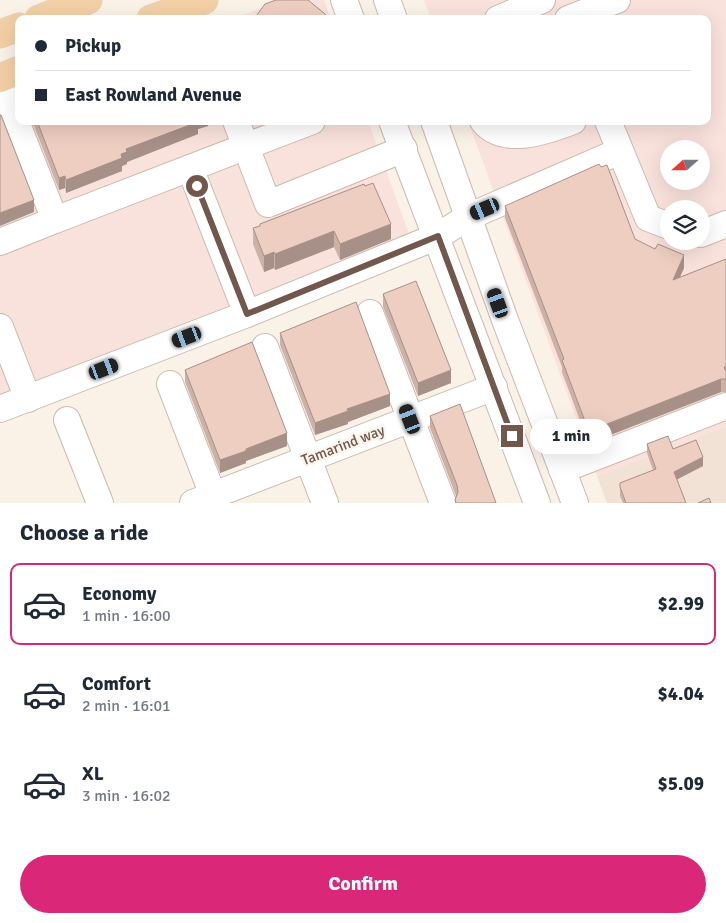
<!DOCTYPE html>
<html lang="en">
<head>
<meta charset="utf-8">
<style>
  body { margin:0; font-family:Signika,sans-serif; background:#f6f6f7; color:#1f2937; height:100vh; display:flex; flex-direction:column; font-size:19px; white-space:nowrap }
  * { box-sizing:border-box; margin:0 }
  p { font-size:16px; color:#747a83 }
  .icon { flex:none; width:28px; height:28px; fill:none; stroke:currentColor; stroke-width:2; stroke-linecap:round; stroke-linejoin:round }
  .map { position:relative; height:503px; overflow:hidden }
  .panel { display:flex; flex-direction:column; background:#fff; flex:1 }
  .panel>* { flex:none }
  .hud { position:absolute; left:15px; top:15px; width:696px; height:110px; border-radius:10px; box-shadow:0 5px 20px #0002; display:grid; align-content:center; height:110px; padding:0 20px; background:#fff }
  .needle { width:32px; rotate:249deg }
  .tools { position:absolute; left:660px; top:140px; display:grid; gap:10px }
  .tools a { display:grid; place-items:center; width:50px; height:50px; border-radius:50%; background:#fff; box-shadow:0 5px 20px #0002; font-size:25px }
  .end { position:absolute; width:22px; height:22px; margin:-11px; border:6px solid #72574d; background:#fff; box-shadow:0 0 0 2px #fff }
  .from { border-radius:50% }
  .bubble { position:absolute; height:35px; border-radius:18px; background:#fff; box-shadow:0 5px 20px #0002; font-size:16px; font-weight:700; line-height:35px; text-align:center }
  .car { position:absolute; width:15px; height:30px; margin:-15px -8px; border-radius:6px; box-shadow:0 0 4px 1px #0007; background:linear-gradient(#222 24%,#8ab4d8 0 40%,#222 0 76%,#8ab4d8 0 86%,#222 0) }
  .hud b { display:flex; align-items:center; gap:18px; height:48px; font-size:19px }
  .hud b+b { border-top:1px solid #e0e1e3 }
  .hud i { width:12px; height:12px; background:#1f2937 }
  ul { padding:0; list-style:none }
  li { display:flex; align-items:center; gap:15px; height:82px; margin:0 10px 8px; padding:0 10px; border:2px solid transparent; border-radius:10px }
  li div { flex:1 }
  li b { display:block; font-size:19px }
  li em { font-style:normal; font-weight:700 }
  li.active { border-color:#db2777 }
  li>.icon { width:45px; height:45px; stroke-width:1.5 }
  h2 { padding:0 20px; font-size:22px; line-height:60px }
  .action { display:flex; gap:10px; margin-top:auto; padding:10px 20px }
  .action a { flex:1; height:58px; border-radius:30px; background:#db2777; color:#fff; font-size:20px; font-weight:700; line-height:58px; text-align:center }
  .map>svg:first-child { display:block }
  .residential { fill:#f2e2d6 }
  .commercial { fill:#fae2dc; fill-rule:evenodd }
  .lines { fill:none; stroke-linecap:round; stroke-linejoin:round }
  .minor-casing { stroke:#ccb8ae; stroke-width:28 }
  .major-casing { stroke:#d8d0cd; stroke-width:29 }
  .minor { stroke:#fff; stroke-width:26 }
  .major { stroke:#f3cfa5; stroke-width:28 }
  .wall { fill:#cdb1a6 }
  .shaded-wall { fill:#a79087 }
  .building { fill:#eecec1; stroke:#a79087 }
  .route { stroke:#72574d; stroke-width:6 }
  .labels { text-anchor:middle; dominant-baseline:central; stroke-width:5; stroke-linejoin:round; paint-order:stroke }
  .street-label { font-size:15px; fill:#72574d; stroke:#fdf5ed }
</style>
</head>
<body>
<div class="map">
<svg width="726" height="503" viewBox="0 0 726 503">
  <rect width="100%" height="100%" fill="#faf1e7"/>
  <!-- residential -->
  <polygon class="residential" points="726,426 726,503 607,503 597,476"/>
  <!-- commercial -->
  <g class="commercial">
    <polygon points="282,0 324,0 331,19 233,19"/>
    <path d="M424 0H726V426L597 476 468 121H708V19H431ZM669 149H701V181H669ZM669 209H701V241H669Z"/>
    <polygon points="0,108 19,121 368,121 418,258 0,420"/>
  </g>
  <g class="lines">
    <!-- minor casing -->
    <g class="minor-casing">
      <g id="minor">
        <polyline points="344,0 351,19"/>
        <polyline points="387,0 394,19"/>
        <polyline points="498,19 542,0"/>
        <polyline points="568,19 617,0"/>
        <polyline points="0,81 55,220 0,242"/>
        <polyline points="236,121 268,204 404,149"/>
        <polyline points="392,121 537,503"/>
        <polyline points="434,121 505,320 575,503"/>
        <path d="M483 121C504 147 547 131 573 121"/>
        <polyline points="608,121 648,218 669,226"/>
        <polyline points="190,168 247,314"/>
        <polyline points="55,220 312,121"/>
        <polyline points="701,234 726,224"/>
        <polyline points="370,313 443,503"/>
        <polyline points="0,327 28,399"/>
        <polyline points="265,347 325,503"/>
        <polyline points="170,384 216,503"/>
        <polyline points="0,409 247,314 438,236 468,217 620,151"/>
        <polyline points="67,420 100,503"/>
        <polyline points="562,470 726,406"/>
        <polyline points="193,503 494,387"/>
      </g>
    </g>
    <!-- major casing -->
    <g class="major-casing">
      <g id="major">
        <polyline points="39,19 88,0"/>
        <polyline points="151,19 204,0"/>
        <polyline points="0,34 19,27"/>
        <polyline points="0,78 19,70"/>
      </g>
    </g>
    <!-- minor -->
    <use href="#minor" class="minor"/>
    <!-- major -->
    <use href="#major" class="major"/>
  </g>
  <!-- wall -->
  <g class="wall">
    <polygon points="32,121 208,121 208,126 198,129 198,134 127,162 127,164 122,166 122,171 66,193 65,188 59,190"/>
    <polygon points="364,184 391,239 340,260 334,247 275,270 274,268 264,272 253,244 253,228 260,226 260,224"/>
    <polygon points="505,206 635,239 684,268 680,277 726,259 726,392 721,392 592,442 589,436 586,437 562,372 562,367 505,218"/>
    <polygon points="383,294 451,383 418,396 383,307"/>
    <polygon points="280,333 390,406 348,422 348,424 315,435 280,345"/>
    <polygon points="185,370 287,446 246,461 246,463 220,473 185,382"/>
    <polygon points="430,416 496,503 455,503 455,500 456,496 430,428"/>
    <polygon points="647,444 673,449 703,466 677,479 686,503 623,503 620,496 620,487 653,470 647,453"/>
  </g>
  <!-- shaded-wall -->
  <g class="shaded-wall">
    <polygon points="196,121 208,121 208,126 198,129 198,134 127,162 127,164 122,166 122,171 66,193 66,180 121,154 126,149"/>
    <polygon points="65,176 65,188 59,190 59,178"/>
    <polygon points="34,200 34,212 0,226 0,213"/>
    <polygon points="391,224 391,239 340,260 340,244"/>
    <polygon points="334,231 334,247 275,270 275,254"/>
    <polygon points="274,252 274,268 264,272 264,256"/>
    <polygon points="684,255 684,268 673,292 673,280"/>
    <polygon points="451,370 451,383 418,396 418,383"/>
    <polygon points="721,379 721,392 592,442 592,430"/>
    <polygon points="390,394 390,406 348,422 348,424 315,435 315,423 347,409"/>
    <polygon points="589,423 589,436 586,437 586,424"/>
    <polygon points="287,433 287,446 246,461 246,463 220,473 220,460 246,449"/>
    <polygon points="703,457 703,466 674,481 674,472"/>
  </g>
  <!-- building -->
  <g class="building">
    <polygon points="276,0 308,0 325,14 327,19 254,19 265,4"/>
    <polygon points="0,115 1,115 34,200 0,213"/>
    <polygon points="37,121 198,121 198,122 126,149 127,152 121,154 122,158 66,180 65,176 59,178"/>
    <polygon points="599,164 601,167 607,165 635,239 655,249 658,244 684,255 673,280 726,259 726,366 724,367 726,372 726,379 721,379 592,430 589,423 586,424 562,360 564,359 505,206"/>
    <polygon points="373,183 391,224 340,244 334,231 275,254 274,252 264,256 253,228 260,226 260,224 364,184 365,186"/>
    <polygon points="416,281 451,370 418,383 383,294"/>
    <polygon points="356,302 390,394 347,409 348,411 315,423 280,333"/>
    <polygon points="252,342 287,433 246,449 246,451 220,460 185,370"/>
    <polygon points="460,404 496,503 456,503 455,500 458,492 457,485 430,416"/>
    <polygon points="668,436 673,449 696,440 703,457 674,472 686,503 626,503 620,487 620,483 656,469 647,444"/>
    <polygon points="709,498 711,503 698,503"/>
  </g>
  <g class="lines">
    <!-- route -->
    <polyline class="route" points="197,186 247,314 438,236 512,436"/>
  </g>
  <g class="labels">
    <!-- street labels -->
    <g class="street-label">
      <text transform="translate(343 445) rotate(-21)">Tamarind way</text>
    </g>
  </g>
</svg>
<div class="tools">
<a><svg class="needle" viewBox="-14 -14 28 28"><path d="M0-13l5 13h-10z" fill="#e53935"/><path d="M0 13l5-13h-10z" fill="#747a83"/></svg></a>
<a><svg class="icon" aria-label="layers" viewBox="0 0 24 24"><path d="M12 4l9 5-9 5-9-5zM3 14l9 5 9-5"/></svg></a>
</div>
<i class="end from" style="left:197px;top:186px"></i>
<i class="end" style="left:512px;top:436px"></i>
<div class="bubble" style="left:530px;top:419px;width:82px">1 min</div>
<i class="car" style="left:485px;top:209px;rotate:247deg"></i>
<i class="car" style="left:498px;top:303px;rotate:340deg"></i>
<i class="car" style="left:187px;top:337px;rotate:249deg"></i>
<i class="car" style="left:104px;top:369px;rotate:69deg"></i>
<i class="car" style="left:410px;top:419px;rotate:339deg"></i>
<div class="hud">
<b><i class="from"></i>Pickup</b>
<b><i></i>East Rowland Avenue</b>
</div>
</div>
<section class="panel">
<h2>Choose a ride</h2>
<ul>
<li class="active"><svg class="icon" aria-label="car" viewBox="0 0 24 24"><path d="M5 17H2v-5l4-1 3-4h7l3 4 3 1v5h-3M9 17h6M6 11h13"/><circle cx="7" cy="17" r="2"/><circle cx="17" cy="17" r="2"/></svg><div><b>Economy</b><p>1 min · 16:00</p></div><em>$2.99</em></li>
<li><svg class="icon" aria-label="car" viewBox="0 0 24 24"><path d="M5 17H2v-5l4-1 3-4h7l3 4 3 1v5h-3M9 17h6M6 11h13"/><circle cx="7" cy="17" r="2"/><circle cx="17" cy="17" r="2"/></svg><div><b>Comfort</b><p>2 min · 16:01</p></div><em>$4.04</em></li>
<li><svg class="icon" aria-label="car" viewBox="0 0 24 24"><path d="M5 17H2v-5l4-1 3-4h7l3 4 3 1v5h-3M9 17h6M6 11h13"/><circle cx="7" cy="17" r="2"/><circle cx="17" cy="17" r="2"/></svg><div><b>XL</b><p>3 min · 16:02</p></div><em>$5.09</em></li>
</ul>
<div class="action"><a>Confirm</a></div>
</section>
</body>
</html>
